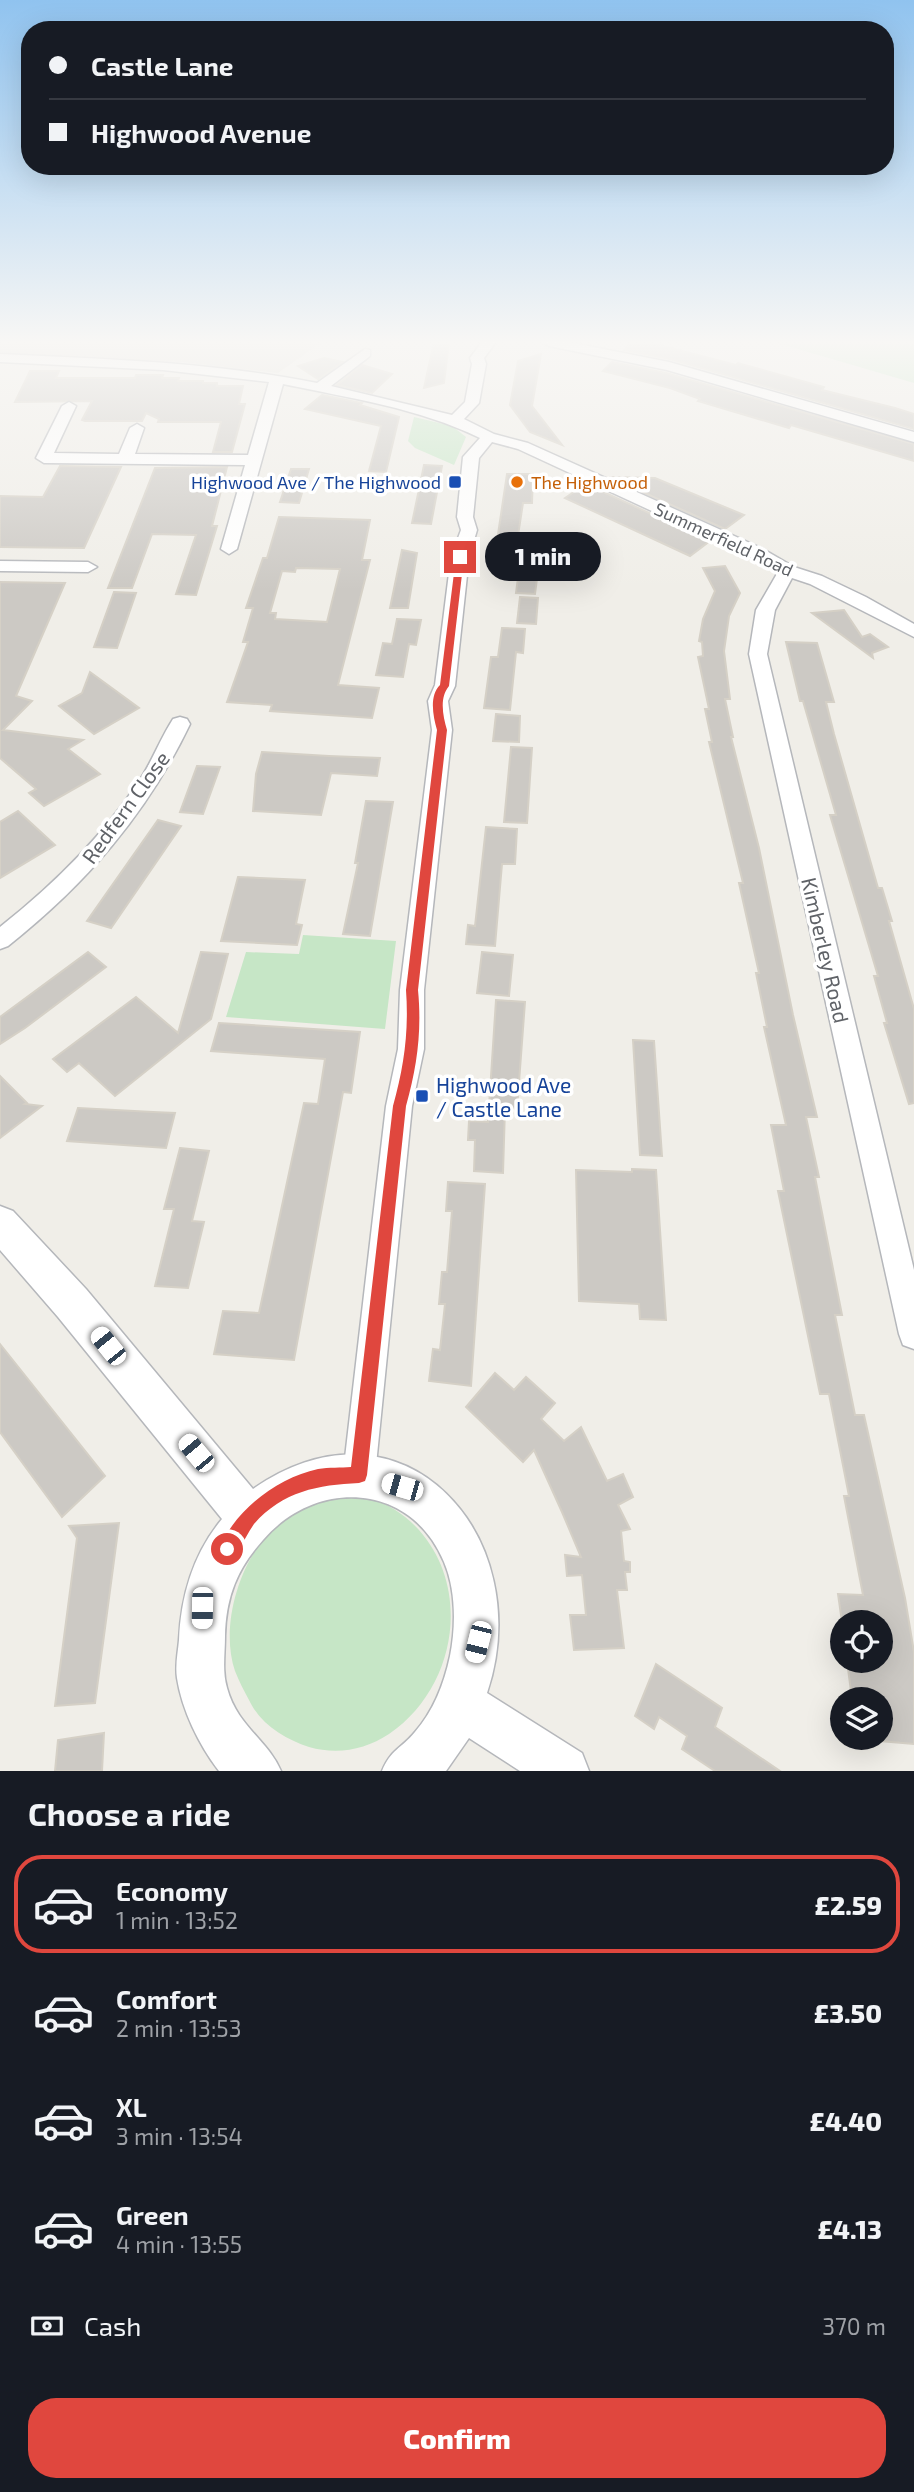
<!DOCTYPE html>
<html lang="en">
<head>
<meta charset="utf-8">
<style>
  body { margin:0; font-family:"Exo 2",sans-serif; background:#20242c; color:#f1f3f6; height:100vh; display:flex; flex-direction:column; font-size:26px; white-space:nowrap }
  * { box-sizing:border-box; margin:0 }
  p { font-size:23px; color:#9ea1a6 }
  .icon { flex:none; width:38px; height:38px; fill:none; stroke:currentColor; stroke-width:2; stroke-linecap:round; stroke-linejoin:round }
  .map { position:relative; height:1771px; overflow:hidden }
  .details { display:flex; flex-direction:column; background:#171b24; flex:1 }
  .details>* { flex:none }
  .hud { position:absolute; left:21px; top:21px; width:873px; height:154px; border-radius:28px; box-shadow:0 7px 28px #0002; display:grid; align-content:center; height:154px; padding:0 28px; background:#171b24 }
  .tools { position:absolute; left:830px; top:1610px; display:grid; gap:14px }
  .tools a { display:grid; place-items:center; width:63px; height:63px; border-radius:50%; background:#171b24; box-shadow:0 7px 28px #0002; font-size:35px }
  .end { position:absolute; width:32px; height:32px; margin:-16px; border:9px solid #e0473e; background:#fff; box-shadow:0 0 0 4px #fff }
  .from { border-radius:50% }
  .bubble { position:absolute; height:49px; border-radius:24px; background:#171b24; box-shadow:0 7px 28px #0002; font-size:23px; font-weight:800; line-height:49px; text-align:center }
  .car { position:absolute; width:21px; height:42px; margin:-21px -10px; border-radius:9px; box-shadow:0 0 5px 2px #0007; background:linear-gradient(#fff 24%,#345 0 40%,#fff 0 76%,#345 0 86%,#fff 0) }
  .hud b { display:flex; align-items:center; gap:24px; height:66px; font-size:26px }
  .hud b+b { border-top:2px solid #363941 }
  .hud i { width:18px; height:18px; background:#f1f3f6 }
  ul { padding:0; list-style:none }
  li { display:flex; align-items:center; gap:21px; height:98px; margin:0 14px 10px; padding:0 14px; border:4px solid transparent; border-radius:28px }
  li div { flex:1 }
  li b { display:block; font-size:26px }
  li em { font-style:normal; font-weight:800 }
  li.selected { border-color:#e0473e }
  li>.icon { width:63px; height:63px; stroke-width:1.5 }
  h2 { padding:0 28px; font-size:32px; line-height:84px }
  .pay { display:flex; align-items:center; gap:18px; height:77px; padding:0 28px; font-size:26px }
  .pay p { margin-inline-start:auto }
  .button { display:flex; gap:14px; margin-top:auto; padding:14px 28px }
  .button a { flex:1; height:80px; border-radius:28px; background:#e0473e; color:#fff; font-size:28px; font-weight:800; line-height:80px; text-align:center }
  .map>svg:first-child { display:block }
  .education { fill:#e0ddd6 }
  .green { fill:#c6e6c6 }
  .building { fill:#ccc9c4; stroke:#d5d0c6; stroke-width:2; fill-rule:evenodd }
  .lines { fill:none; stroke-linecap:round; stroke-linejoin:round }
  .minor-casing { stroke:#b5b7bb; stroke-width:3 }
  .tertiary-casing { stroke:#b5b7bb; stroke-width:3 }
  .minor { fill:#fff; fill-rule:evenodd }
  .tertiary { fill:#fff; fill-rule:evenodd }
  .route { fill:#e0473e }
  .transit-dot { fill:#1a4fb4; stroke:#fff; stroke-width:2.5 }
  .food-dot { fill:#e8710a; stroke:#fff; stroke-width:2.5 }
  .labels { text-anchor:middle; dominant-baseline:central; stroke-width:7; stroke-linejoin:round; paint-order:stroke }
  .far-transit-label { font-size:18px; fill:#164399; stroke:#fff; text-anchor:end }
  .far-food-label { font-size:18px; fill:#c56008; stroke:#fff; text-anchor:start }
  .far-street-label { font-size:18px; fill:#5f6267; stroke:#fff }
  .street-label { font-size:21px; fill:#5f6267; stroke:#fff }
  .transit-label { font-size:21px; fill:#164399; stroke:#fff; text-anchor:start }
</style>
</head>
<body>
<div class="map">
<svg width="914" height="1771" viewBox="0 0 914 1771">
  <rect width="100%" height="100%" fill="#f0eee8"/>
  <!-- education -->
  <polygon class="education" points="0,342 322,342 278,373 182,362 0,354"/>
  <!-- green -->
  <g class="green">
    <polygon points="774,342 914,342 914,383"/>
    <polygon points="414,417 452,426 466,437 454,465 415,448 408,441"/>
    <polygon points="303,935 396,941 385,1029 226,1017 246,952 299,954"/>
    <path d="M333 1498C345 1498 359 1497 370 1499 389 1503 407 1517 419 1530 473 1591 455 1689 389 1734 365 1750 337 1755 309 1747 285 1739 260 1724 249 1700 244 1691 239 1681 235 1671 217 1619 247 1534 298 1510 309 1505 322 1502 333 1498Z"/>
  </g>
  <!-- building -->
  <g class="building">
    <polygon points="434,342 449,342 444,383 424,388"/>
    <polygon points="632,342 648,342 736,365 738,363 824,387 822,390 895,408 914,414 914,429 670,359 624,350"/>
    <polygon points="541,354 532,406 562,445 530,432 510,405 518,361"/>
    <polygon points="324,358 343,362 318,379 298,366"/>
    <polygon points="612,362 666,373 914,444 914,461 791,425 789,428 698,401 700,399 670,388 603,371"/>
    <polygon points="362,365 392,374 372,393 337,385"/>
    <polygon points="30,371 59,371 56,378 135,378 136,375 163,375 162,378 179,378 178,381 203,381 203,383 217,383 217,386 243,386 239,404 245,404 232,452 213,452 221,422 158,422 159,419 146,413 142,421 85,421 82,420 92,401 15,402"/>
    <polygon points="322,395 362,403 360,405 399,417 386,472 369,471 381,426 305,409"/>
    <polygon points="424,465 442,466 431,524 412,523"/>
    <polygon points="60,466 121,467 84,548 0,547 0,496 43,497"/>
    <polygon points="227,467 212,526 217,526 196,595 176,594 196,535 152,534 132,588 108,588 155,468"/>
    <polygon points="291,469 309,469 299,503 280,502"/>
    <polygon points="507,474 533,474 532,503 523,503 517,542 497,541"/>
    <polygon points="609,477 655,478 744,515 725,529"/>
    <polygon points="586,484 710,541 690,556 565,498"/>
    <path d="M279 517 370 520 362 560H370L338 685 379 688 372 718 270 711 272 705 227 702 248 642H243L253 608H246L263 558H267ZM296 568 340 569 327 622 275 619 276 613H270L282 571 295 572Z"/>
    <polygon points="507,546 529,547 527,568 504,566"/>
    <polygon points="402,550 417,553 408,608 390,608"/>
    <polygon points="725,566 740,593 729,616 724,651 730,699 725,699 733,737 731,737 759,848 793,1015 817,1117 806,1117 819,1177 815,1177 842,1315 835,1315 855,1415 864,1415 905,1598 914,1652 914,1744 880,1741 880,1699 852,1699 847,1661 880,1661 880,1622 842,1622 838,1594 863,1595 844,1496 849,1496 829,1394 820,1394 778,1191 784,1191 771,1125 786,1125 764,1027 767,1027 756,973 759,973 739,883 743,883 709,742 712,742 705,709 709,709 698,657 703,656 702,642 699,641 703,619 715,591 703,568"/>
    <polygon points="519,570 538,571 535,594 516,593"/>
    <polygon points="0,582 65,583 16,696 32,701 3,730 83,740 68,749 100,774 44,806 29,793 36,789 0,758"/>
    <polygon points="114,592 136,593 117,648 94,647"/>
    <polygon points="520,597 538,598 536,624 517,623"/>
    <polygon points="844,610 862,637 870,634 888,647 872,653 873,658 812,613"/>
    <polygon points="397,619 421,620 416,645 409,644 403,677 376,675 383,643 392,644"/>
    <polygon points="502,628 525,629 523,653 516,652 510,710 484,708 491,657 498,657"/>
    <polygon points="786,642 817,643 834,702 826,702 834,734 878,888 882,888 892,921 889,921 914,1009 914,1103 909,1104 884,1023 887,1023 874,976 878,976 830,815 836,815 803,701 800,701"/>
    <polygon points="90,672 139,708 94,734 59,706 82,693"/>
    <polygon points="496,714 520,716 519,742 493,741"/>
    <polygon points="511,747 532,748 527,823 504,822"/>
    <polygon points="262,752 329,756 380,758 377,776 331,773 321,815 253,811 256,774"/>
    <polygon points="197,766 220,767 203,814 180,812"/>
    <polygon points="366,801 393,802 370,936 343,934 358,863 355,863"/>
    <polygon points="18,811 55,845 0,878 0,822"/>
    <polygon points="158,820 181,826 111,928 87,921"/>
    <polygon points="486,827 517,829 515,864 502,864 495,946 466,944 468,925 475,926"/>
    <polygon points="238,877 305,880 296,924 302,925 297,945 221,941"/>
    <polygon points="88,952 106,967 25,1028 0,1044 0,1017"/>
    <polygon points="201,952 228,954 211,1019 115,1096 79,1063 67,1072 53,1059 136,997 178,1033"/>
    <polygon points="482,952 513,955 509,996 477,993"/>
    <polygon points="496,1000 525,1002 517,1109 505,1108 503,1173 474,1171 475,1140 468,1140 469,1121 488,1122"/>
    <polygon points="219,1023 360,1032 351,1093 343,1092 294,1360 214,1354 223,1311 259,1313 304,1103 318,1104 325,1059 211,1051"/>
    <polygon points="633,1040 654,1041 662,1156 640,1155"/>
    <polygon points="0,1076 27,1103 25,1104 42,1106 0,1138"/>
    <polygon points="78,1108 153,1112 175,1113 166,1148 67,1141"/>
    <polygon points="180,1148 209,1151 192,1221 204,1222 188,1288 155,1286 174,1209 164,1209"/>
    <polygon points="632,1169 656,1170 666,1320 640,1319 639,1304 579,1301 576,1170 632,1172"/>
    <polygon points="448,1182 485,1184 471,1386 429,1381 433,1349 440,1350 445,1304 439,1304 442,1272 447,1272 452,1211 446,1211"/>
    <polygon points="0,1344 105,1476 62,1517 0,1432"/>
    <polygon points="495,1373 514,1390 526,1377 555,1403 541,1419 564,1441 581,1427 607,1481 623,1474 633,1497 618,1505 630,1529 621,1531 624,1561 630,1562 630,1572 625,1572 627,1590 617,1590 624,1648 574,1650 570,1615 586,1615 582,1575 567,1576 565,1555 581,1557 562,1512 534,1450 523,1462 466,1407"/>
    <polygon points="119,1523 95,1703 55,1706 77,1538 69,1526"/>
    <polygon points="656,1664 722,1708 715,1727 780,1771 715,1771 682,1749 687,1736 659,1717 654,1729 635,1716"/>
    <polygon points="104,1733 102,1771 55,1771 58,1740"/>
  </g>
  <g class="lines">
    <!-- minor casing -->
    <g class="minor-casing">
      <g id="minor">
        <path d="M482 342H496L484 358 486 364 479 403 464 419 494 434 528 443 761 548 794 567 822 576 866 597 914 624V637L810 584 792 578 775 610 767 654 914 1270V1349L903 1345 899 1334 749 654 756 610 778 572 749 556 518 449 492 442 479 458 473 517 477 530 469 557 455 686 448 701 452 730 424 990V1049L412 1106 375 1475 371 1487 359 1491 347 1487 343 1475 386 1106 398 1049 400 990 432 730 428 701 435 685 451 557 461 530 457 517 463 457 480 438C419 408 349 398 283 384L237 549 229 554 221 549 245 465 44 463 36 458 62 406 69 402 76 406 54 453 119 454 130 428 137 424 144 428 135 454 248 455 269 382 163 370 0 362V354C106 359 212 362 317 383L365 349 370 350V356L331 386 452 415 465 402 472 364 470 358Z"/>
        <polygon points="542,342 568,342 669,362 914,432 914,442 667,370 549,346"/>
        <polygon points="0,561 88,562 97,567 88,572 0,571"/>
        <path d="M180 717 187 719 190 724C147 814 86 884 8 946L0 949V927C53 885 101 838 139 781 152 762 160 739 173 719Z"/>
      </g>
    </g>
    <!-- tertiary casing -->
    <g class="tertiary-casing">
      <path id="tertiary" d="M0 1206 13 1211 86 1289 253 1489C404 1384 539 1538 487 1693L582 1753 589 1771H520L469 1738 446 1771H382C391 1749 401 1749 415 1732 434 1710 444 1684 450 1656 456 1626 456 1590 444 1562 410 1481 315 1479 263 1540 237 1569 226 1597 225 1636 225 1654 222 1671 227 1688 237 1726 268 1740 281 1771H219C199 1745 182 1710 177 1678 175 1665 178 1652 179 1640 181 1596 193 1554 222 1519L58 1317 0 1250Z"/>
    </g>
    <!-- minor -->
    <use href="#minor" class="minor"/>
    <!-- tertiary -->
    <use href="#tertiary" class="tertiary"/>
  </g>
  <!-- sky -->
  <linearGradient id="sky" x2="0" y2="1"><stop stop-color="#90c3ef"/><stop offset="0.58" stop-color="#f8f7f5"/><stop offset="1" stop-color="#f8f7f5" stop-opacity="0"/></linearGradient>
  <rect width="914" height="590" fill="url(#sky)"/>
  <!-- route -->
  <path class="route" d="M460 554 464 557 449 686C439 698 443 716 447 730L418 990C422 1031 417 1067 406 1106L367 1475 365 1481 359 1483C318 1485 283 1491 254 1524 246 1535 240 1553 227 1558L221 1555 219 1549C235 1510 277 1478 318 1469 329 1467 341 1468 351 1467L393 1106C404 1067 409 1031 406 990L437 730C433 716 429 696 440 685L456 557Z"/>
  <!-- markers -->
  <g class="transit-dot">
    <rect x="448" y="475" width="14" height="14" rx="3.5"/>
    <rect x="415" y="1089" width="14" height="14" rx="3.5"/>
  </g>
  <circle class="food-dot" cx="517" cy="482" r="7"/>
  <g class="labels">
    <!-- far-transit labels -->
    <g class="far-transit-label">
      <text x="441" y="482">Highwood Ave / The Highwood</text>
    </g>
    <!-- far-food labels -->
    <g class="far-food-label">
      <text x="531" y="482">The Highwood</text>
    </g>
    <!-- far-street labels -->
    <g class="far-street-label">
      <text transform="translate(724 539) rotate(25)">Summerfield Road</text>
    </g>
    <!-- street labels -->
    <g class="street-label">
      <text transform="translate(125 807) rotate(-54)">Redfern Close</text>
      <text transform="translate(826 950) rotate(77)">Kimberley Road</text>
    </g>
    <!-- transit labels -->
    <g class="transit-label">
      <text x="436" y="1084">Highwood Ave<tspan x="436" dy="24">/ Castle Lane</tspan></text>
    </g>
  </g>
</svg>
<div class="tools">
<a><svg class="icon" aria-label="locate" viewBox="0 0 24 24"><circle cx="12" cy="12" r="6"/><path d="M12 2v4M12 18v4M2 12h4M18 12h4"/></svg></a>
<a><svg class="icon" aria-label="layers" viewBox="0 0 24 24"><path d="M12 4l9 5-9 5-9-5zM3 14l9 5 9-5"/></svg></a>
</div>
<i class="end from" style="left:227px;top:1549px"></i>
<i class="end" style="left:460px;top:557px"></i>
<div class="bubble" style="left:485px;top:532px;width:116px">1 min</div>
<i class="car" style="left:108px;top:1346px;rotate:321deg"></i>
<i class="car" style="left:196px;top:1453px;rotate:320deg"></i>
<i class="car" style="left:402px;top:1487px;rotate:286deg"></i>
<i class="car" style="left:202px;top:1608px;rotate:181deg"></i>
<i class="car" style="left:478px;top:1642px;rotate:194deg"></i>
<div class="hud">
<b><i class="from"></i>Castle Lane</b>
<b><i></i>Highwood Avenue</b>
</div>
</div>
<section class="details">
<h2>Choose a ride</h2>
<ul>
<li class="selected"><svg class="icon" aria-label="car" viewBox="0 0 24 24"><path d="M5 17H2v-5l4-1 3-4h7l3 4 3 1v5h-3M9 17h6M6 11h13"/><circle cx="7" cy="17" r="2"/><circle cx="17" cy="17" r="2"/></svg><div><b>Economy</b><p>1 min · 13:52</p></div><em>£2.59</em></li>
<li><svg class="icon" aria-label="car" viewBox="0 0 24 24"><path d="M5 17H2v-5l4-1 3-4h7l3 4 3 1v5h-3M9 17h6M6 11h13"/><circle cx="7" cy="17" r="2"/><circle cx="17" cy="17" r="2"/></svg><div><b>Comfort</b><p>2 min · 13:53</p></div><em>£3.50</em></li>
<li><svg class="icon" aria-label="car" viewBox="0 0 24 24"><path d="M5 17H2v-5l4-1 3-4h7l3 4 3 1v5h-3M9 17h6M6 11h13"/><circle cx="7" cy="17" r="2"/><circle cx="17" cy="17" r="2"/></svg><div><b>XL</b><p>3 min · 13:54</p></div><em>£4.40</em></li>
<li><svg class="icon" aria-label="car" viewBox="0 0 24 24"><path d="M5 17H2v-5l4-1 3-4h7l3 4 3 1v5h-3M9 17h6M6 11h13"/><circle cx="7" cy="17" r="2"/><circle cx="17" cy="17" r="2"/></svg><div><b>Green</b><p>4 min · 13:55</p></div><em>£4.13</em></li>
</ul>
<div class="pay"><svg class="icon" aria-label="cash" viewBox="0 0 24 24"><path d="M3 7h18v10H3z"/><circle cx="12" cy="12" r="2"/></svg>Cash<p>370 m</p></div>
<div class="button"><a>Confirm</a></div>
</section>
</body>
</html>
